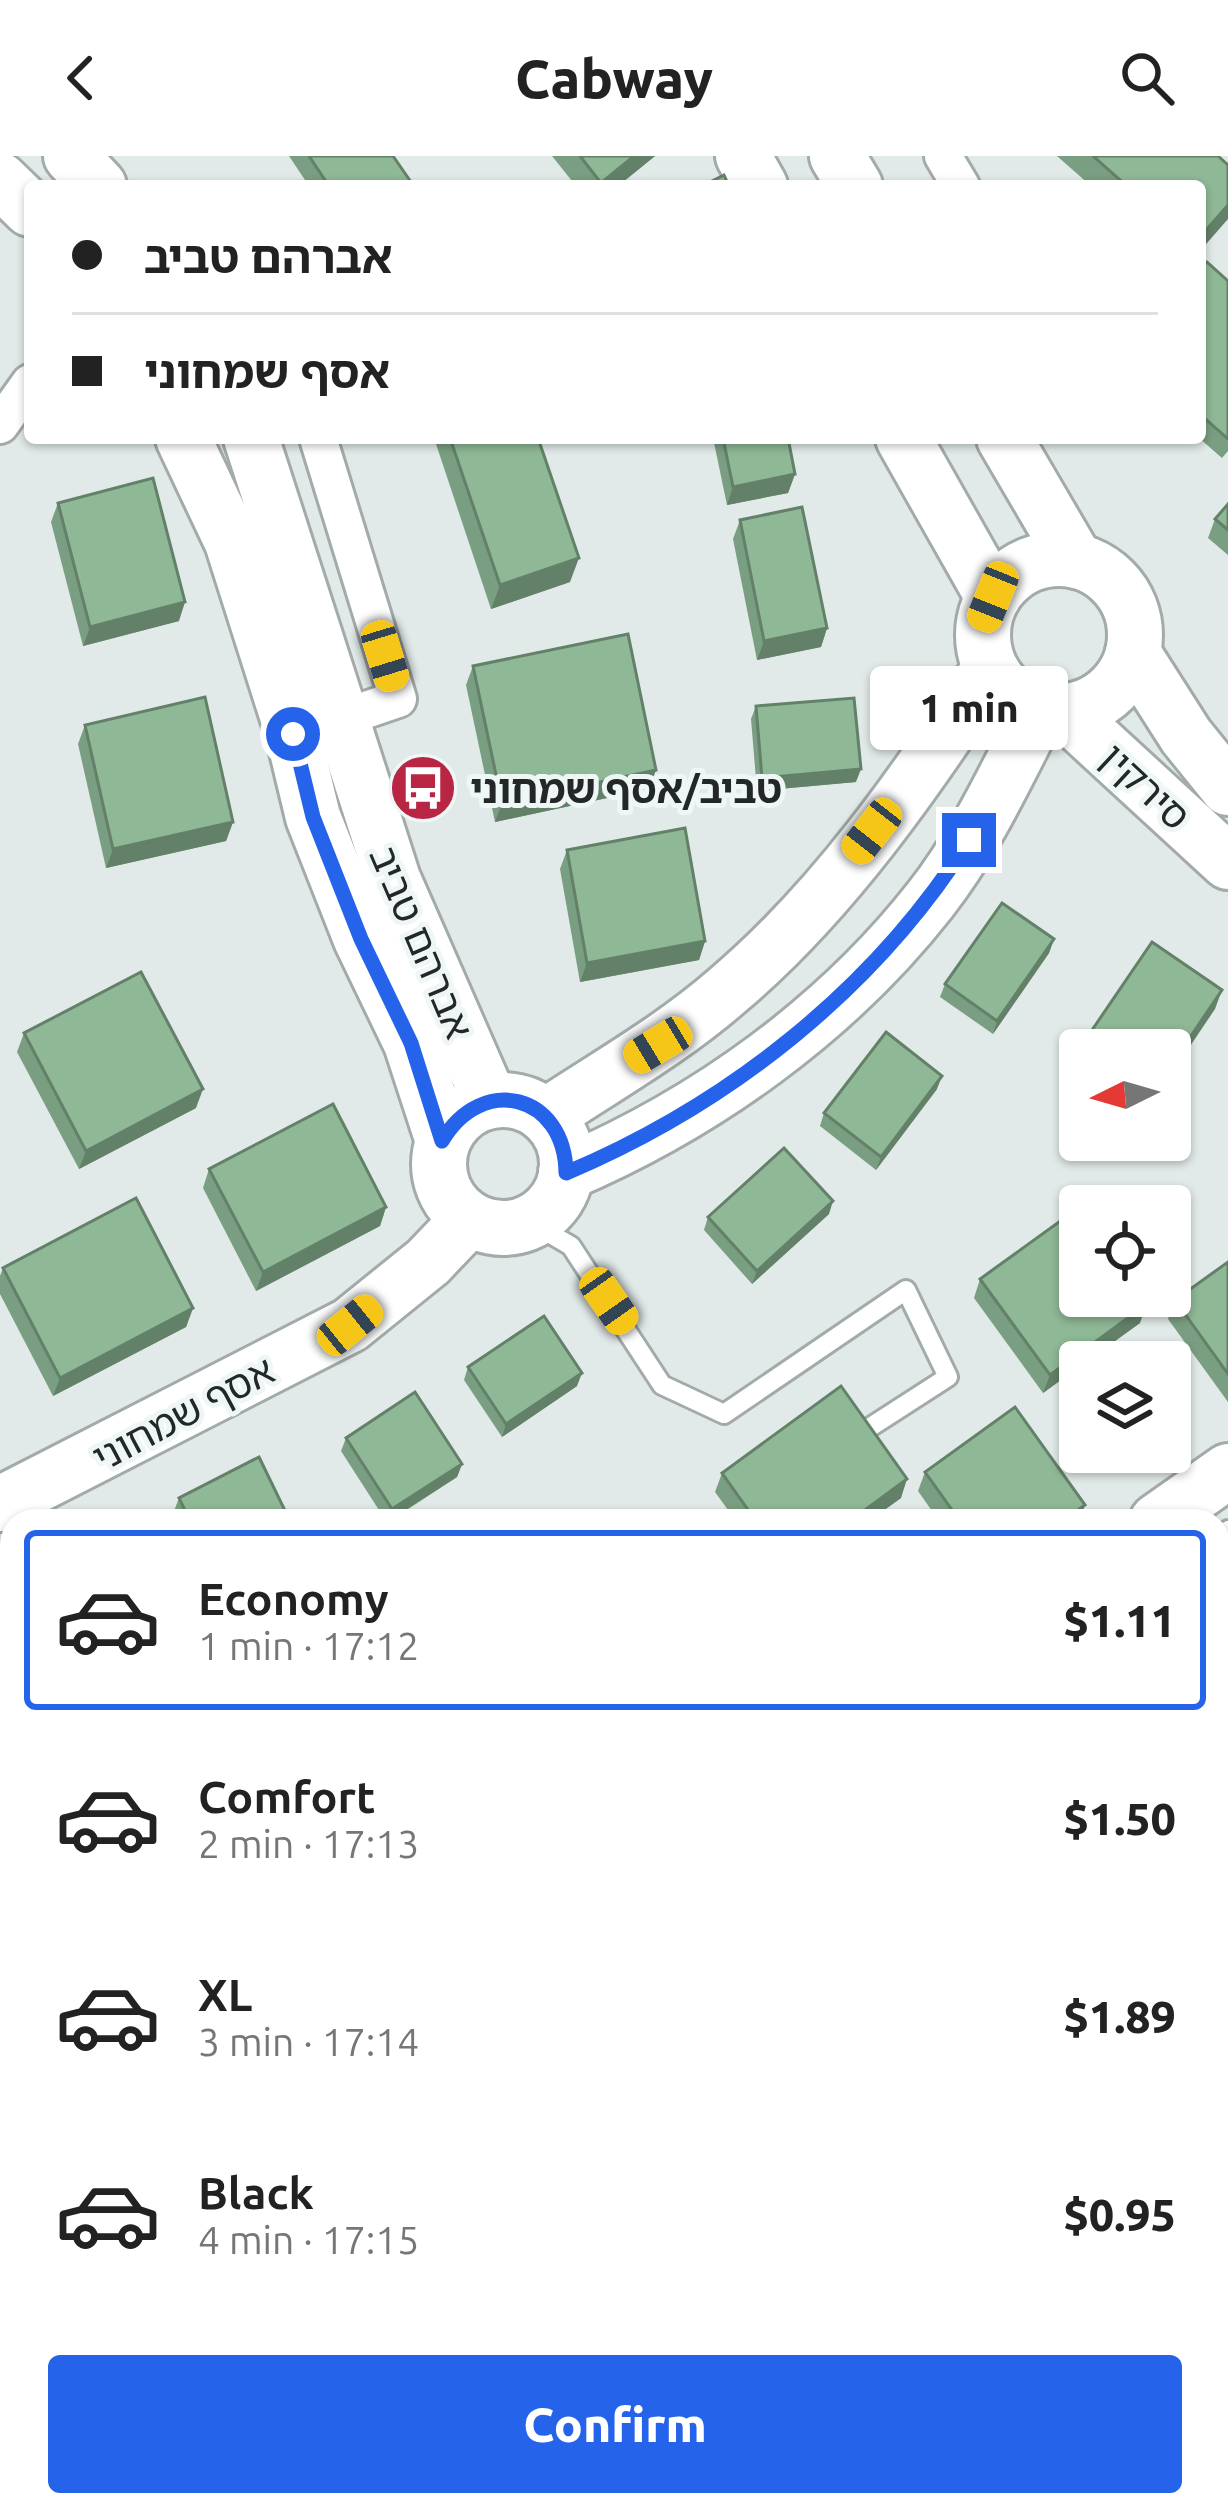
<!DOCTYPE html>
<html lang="en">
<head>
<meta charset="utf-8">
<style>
  body { margin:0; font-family:Ubuntu,"Noto Sans Hebrew",sans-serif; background:#f2f2f2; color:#222; height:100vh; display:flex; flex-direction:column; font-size:45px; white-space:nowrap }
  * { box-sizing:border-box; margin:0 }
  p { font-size:39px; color:#767676 }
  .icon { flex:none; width:66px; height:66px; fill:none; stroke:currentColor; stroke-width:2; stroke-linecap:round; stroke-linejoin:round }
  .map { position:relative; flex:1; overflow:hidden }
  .details { position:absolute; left:0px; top:1353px; width:1230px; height:1008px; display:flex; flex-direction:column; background:#fff; border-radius:36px 36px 0 0; box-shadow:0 3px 9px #0004 }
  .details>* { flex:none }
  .banner { position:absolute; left:24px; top:24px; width:1182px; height:264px; border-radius:12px; box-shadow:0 3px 9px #0004; display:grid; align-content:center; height:264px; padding:0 48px; background:#fff }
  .needle { width:78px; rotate:265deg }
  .buttons { position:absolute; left:1059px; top:873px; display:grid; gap:24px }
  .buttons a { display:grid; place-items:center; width:132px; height:132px; border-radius:12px; background:#fff; box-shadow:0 3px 9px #0004; font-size:60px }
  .end { position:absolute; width:54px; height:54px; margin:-27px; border:15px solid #2563eb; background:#fff; box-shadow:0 0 0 6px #fff }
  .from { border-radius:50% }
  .bubble { position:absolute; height:84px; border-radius:12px; background:#fff; box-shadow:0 3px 9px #0004; font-size:39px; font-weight:800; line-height:84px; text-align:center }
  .car { position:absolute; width:36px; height:72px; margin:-36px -18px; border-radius:15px; box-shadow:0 0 9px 3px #0007; background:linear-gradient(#f5c518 24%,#345 0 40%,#f5c518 0 76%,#345 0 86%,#f5c518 0) }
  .banner b { display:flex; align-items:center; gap:42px; height:114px; font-size:45px }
  .banner b+b { border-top:3px solid #e0e0e0 }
  .banner i { width:30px; height:30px; background:#222 }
  ul { padding:21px 0 0; list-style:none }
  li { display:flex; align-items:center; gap:36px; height:180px; margin:0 24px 18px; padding:0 24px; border:6px solid transparent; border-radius:12px }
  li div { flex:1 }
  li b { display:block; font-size:45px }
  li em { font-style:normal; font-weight:800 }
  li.on { border-color:#2563eb }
  li>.icon { width:108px; height:108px; stroke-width:1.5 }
  .primary-button { display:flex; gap:24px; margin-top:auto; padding:24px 48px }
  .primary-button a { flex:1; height:138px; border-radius:12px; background:#2563eb; color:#fff; font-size:48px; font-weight:800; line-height:138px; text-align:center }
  header { display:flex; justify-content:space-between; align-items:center; height:156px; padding:0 48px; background:#fff; font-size:54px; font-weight:800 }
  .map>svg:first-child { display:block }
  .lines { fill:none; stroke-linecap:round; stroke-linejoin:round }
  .lane-casing { stroke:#a3abaa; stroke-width:24 }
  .street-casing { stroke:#a3abaa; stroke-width:42 }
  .secondary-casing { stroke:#a3abaa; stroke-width:60 }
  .lane { stroke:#fff; stroke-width:18 }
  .street { stroke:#fff; stroke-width:36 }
  .secondary { stroke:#fff; stroke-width:54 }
  .wall { fill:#7a9e81 }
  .shaded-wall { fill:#638169 }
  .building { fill:#8eb896; stroke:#638169; stroke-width:3 }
  .route { stroke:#2563eb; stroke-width:15 }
  .labels { text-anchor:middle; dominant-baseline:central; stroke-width:10; stroke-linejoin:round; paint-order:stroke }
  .street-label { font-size:39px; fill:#242727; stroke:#eef7f6 }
  .poi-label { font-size:39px; font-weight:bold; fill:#242727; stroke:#eef7f6; text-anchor:start }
</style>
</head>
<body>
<header><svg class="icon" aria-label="back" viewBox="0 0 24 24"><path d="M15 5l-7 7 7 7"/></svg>Cabway<svg class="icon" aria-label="search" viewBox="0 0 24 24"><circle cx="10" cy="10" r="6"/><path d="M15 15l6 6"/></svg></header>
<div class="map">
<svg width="1228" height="2361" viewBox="0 0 1228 2361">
  <rect width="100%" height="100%" fill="#e1eae8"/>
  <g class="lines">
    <!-- lane casing -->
    <g class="lane-casing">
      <g id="lane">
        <polyline points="530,1066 571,1090 662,1229 724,1258 906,1134 948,1221 872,1270"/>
        <polyline points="1218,1381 1228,1374"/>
        <polyline points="0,2276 12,2267"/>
      </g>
    </g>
    <!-- street casing -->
    <g class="street-casing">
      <g id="street">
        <polyline points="943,0 961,30"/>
        <polyline points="0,269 30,227"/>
        <polyline points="318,282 398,543 319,570"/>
        <polyline points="1218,1495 1228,1510"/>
        <polyline points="952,2349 957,2361"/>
      </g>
    </g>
    <!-- secondary casing -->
    <g class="secondary-casing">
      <g id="secondary">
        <polyline points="71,0 99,30"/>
        <polyline points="743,0 760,30"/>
        <polyline points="837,0 855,30"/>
        <polyline points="0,24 30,53"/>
        <polyline points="183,282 232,386 293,578 313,661 361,783 411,887 443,985"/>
        <polyline points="251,282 393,723 490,945"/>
        <polyline points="903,282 993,441"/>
        <polyline points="1004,282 1076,405"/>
        <circle cx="1059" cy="479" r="76"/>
        <polyline points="1133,497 1186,580 1228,632"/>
        <polyline points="1064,555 1228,706"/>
        <circle cx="503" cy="1008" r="64"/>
        <path d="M546 960C608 919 672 883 728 834 832 746 916 626 990 512"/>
        <path d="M566 1017C706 957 836 864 930 744 975 687 1007 617 1040 553"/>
        <polyline points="0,1348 350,1169 428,1106 469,1063"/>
        <polyline points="1157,1365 1228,1315"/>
        <polyline points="1218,1455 1228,1448"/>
        <polyline points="0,2204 12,2195"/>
        <polyline points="0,2351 12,2342"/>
      </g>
    </g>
    <!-- lane -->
    <use href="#lane" class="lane"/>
    <!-- street -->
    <use href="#street" class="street"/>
    <!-- secondary -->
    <use href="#secondary" class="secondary"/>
  </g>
  <!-- wall -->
  <g class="wall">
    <polygon points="289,0 393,0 409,30 309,30"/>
    <polygon points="552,0 655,0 618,30 576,30"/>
    <polygon points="1057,0 1218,0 1200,30 1091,30"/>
    <polygon points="1200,113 1228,125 1228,295 1222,302 1199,282"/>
    <polygon points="434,282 538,282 570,426 491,453"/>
    <polygon points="713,282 788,282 795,318 788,337 727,349"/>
    <polygon points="58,347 179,465 83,490 51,366"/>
    <polygon points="1228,348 1228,399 1208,382 1215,363"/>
    <polygon points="740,364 827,472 821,491 757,504 733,383"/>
    <polygon points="473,510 649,633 495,666 466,529"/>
    <polygon points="756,550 856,626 757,635 751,563"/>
    <polygon points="85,569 233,666 226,685 106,712 78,588"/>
    <polygon points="567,694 705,785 699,804 580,826 560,713"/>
    <polygon points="1054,783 1049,797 993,878 940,841 945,828"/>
    <polygon points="1215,853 1170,894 1083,894 1090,877"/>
    <polygon points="24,877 196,952 79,1013 17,896"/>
    <polygon points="937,933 876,1014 820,970 824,957"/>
    <polygon points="209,1013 386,1051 380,1070 256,1135 203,1032"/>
    <polygon points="829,1058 752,1128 704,1074 708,1061"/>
    <polygon points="1228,1106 1228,1246 1168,1163 1175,1144"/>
    <polygon points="3,1112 193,1152 186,1171 53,1240 0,1138 0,1120"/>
    <polygon points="980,1123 1140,1167 1043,1237 974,1142"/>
    <polygon points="468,1211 577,1230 502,1281 464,1224"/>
    <polygon points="346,1282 462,1308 457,1321 390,1365 386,1365 341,1295"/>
    <polygon points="925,1316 1085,1349 1079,1365 939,1365 918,1335"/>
    <polygon points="722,1317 901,1342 869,1365 736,1365 715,1336"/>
    <polygon points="179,1342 290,1365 179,1365 174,1355"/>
    <polygon points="9,1704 12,1704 11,1779 2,1723"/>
    <polygon points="12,1795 12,1850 0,1837 0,1807"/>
    <polygon points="1228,1986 1228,2098 1218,2083 1218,1993"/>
    <polygon points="184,2349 259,2349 240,2361 192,2361"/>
    <polygon points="596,2349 713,2349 720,2361 604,2361"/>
    <polygon points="742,2349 769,2349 751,2361"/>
  </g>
  <!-- shaded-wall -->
  <g class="shaded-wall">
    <polygon points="634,0 655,0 618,30 600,30 601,27"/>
    <polygon points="1228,49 1228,63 1200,95 1200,81"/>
    <polygon points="795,318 788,337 727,349 733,331"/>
    <polygon points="579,402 570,426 491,453 500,429"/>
    <polygon points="185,446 179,465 83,490 90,471"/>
    <polygon points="827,472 821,491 757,504 764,485"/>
    <polygon points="861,613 856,626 757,635 762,622"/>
    <polygon points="656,614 649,633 495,666 502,647"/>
    <polygon points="233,666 226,685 106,712 113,693"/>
    <polygon points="1054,783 1049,797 993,878 997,865"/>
    <polygon points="705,785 699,804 580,826 587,807"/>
    <polygon points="1222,834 1215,853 1170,920 1170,911"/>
    <polygon points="942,920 937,933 876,1014 881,1001"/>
    <polygon points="203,933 196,952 79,1013 86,995"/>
    <polygon points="833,1045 829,1058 752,1128 757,1115"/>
    <polygon points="386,1051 380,1070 256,1135 263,1116"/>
    <polygon points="1147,1148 1140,1167 1086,1206 1080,1206 1080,1210 1043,1237 1050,1219"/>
    <polygon points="193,1152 186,1171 53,1240 60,1222"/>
    <polygon points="582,1217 577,1230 502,1281 506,1268"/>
    <polygon points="462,1308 457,1321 388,1365 392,1353"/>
    <polygon points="907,1323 901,1342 869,1365 850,1365"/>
    <polygon points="1085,1349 1079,1365 1062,1365"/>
    <polygon points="12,2116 12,2130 0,2138 0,2124"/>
    <polygon points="1228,2317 1228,2331 1218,2338 1218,2323"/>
    <polygon points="237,2349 259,2349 240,2361 218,2361"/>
    <polygon points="754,2349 769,2349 750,2361"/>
  </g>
  <!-- building -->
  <g class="building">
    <polygon points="309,0 393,0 411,26 405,30 329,30"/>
    <polygon points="580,0 634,0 601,27"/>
    <polygon points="1093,0 1218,0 1228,9 1228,49 1200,81 1200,30 1127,30"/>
    <polygon points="724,19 729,30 702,30"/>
    <polygon points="1207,106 1228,125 1228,283 1200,258 1200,113"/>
    <polygon points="450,282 538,282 579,402 500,429"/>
    <polygon points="723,282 788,282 795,318 733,331"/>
    <polygon points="153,322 185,446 90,471 58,347"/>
    <polygon points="1228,348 1228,374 1215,363"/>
    <polygon points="802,351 827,472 764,485 740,364"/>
    <polygon points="628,478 656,614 502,647 473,510"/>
    <polygon points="205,541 233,666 113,693 85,569"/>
    <polygon points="854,542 861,613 762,622 756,550"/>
    <polygon points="685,672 705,785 587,807 567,694"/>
    <polygon points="1002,747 1054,783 997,865 945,828"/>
    <polygon points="1152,786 1222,834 1170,911 1170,894 1115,894 1090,877"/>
    <polygon points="141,816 203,933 86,995 24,877"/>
    <polygon points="886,876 942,920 881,1001 824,957"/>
    <polygon points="333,948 386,1051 263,1116 209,1013"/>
    <polygon points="784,992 833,1045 757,1115 708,1061"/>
    <polygon points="136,1042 193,1152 60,1222 3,1112"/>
    <polygon points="1077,1053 1080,1056 1080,1140 1141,1140 1147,1148 1050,1219 980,1123"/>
    <polygon points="1228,1106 1228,1218 1175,1144"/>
    <polygon points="544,1160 582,1217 506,1268 468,1211"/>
    <polygon points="841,1230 907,1323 850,1365 756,1365 722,1317"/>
    <polygon points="415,1236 462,1308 392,1353 346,1282"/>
    <polygon points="1015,1251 1085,1349 1062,1365 960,1365 925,1316"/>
    <polygon points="259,1301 290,1365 190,1365 179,1342"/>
    <polygon points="12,1795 12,1824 0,1811 0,1807"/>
    <polygon points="1228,1986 1228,2068 1218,2054 1218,1993"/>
    <polygon points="12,2034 12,2116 0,2124 0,2043"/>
    <polygon points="1218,2235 1228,2249 1228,2317 1218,2323"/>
    <polygon points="53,2349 138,2349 146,2361 35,2361"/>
    <polygon points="203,2349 237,2349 218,2361 211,2361"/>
    <polygon points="485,2349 506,2349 514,2361 466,2361"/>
    <polygon points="620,2349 713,2349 720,2361 628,2361"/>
  </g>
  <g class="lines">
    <!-- route -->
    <path class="route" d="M293 578 313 661 361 783 411 887 442 985C482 917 565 938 566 1017 729 948 874 834 969 684"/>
  </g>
  <!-- icons -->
  <defs>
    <g id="bus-disc" transform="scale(3.45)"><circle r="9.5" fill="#b82644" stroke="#eef7f6"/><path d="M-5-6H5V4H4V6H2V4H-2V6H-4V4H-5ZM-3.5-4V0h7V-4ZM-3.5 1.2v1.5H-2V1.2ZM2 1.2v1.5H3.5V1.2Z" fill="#fff"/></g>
  </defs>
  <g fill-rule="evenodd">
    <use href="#bus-disc" x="423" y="632"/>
  </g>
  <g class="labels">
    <!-- street labels -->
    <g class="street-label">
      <text transform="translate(1146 630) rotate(43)">סירקין</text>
      <text transform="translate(422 786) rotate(67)">אברהם טביב</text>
      <text transform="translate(183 1257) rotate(-28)">אסף שמחוני</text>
    </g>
    <!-- poi labels -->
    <g class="poi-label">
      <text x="470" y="632">טביב/אסף שמחוני</text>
    </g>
  </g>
</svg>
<div class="buttons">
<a><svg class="needle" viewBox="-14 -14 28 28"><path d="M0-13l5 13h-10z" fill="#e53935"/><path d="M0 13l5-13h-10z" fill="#767676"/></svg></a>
<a><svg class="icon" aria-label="locate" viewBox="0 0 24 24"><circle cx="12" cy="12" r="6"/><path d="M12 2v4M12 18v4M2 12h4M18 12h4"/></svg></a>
<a><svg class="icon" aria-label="layers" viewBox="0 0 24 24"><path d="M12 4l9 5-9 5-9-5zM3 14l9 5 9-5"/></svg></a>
</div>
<i class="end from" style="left:293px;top:578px"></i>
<i class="end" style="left:969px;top:684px"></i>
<div class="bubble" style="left:870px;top:510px;width:198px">1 min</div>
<i class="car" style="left:993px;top:441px;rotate:202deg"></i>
<i class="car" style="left:385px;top:500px;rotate:163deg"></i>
<i class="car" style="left:872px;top:675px;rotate:218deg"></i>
<i class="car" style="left:658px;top:889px;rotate:239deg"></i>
<i class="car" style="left:609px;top:1145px;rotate:145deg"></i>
<i class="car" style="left:350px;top:1169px;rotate:51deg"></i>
<div class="banner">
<b><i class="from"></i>אברהם טביב</b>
<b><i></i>אסף שמחוני</b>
</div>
<section class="details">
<ul>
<li class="on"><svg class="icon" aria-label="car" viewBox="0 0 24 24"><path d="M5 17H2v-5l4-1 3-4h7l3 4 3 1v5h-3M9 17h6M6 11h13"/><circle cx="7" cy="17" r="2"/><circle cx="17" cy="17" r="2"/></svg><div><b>Economy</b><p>1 min · 17:12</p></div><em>$1.11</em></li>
<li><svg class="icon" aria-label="car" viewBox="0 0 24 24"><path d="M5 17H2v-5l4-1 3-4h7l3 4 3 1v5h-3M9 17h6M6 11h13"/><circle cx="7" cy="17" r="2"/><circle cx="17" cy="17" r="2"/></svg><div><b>Comfort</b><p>2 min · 17:13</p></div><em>$1.50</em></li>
<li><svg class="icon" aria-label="car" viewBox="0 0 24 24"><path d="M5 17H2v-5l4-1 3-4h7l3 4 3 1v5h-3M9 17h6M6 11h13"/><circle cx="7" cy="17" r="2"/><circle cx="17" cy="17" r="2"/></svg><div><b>XL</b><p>3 min · 17:14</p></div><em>$1.89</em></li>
<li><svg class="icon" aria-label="car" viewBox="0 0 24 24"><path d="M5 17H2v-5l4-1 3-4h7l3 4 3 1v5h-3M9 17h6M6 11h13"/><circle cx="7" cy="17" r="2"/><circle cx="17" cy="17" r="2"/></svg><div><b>Black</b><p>4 min · 17:15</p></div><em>$0.95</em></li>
</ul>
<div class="primary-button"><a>Confirm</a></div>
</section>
</div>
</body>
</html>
